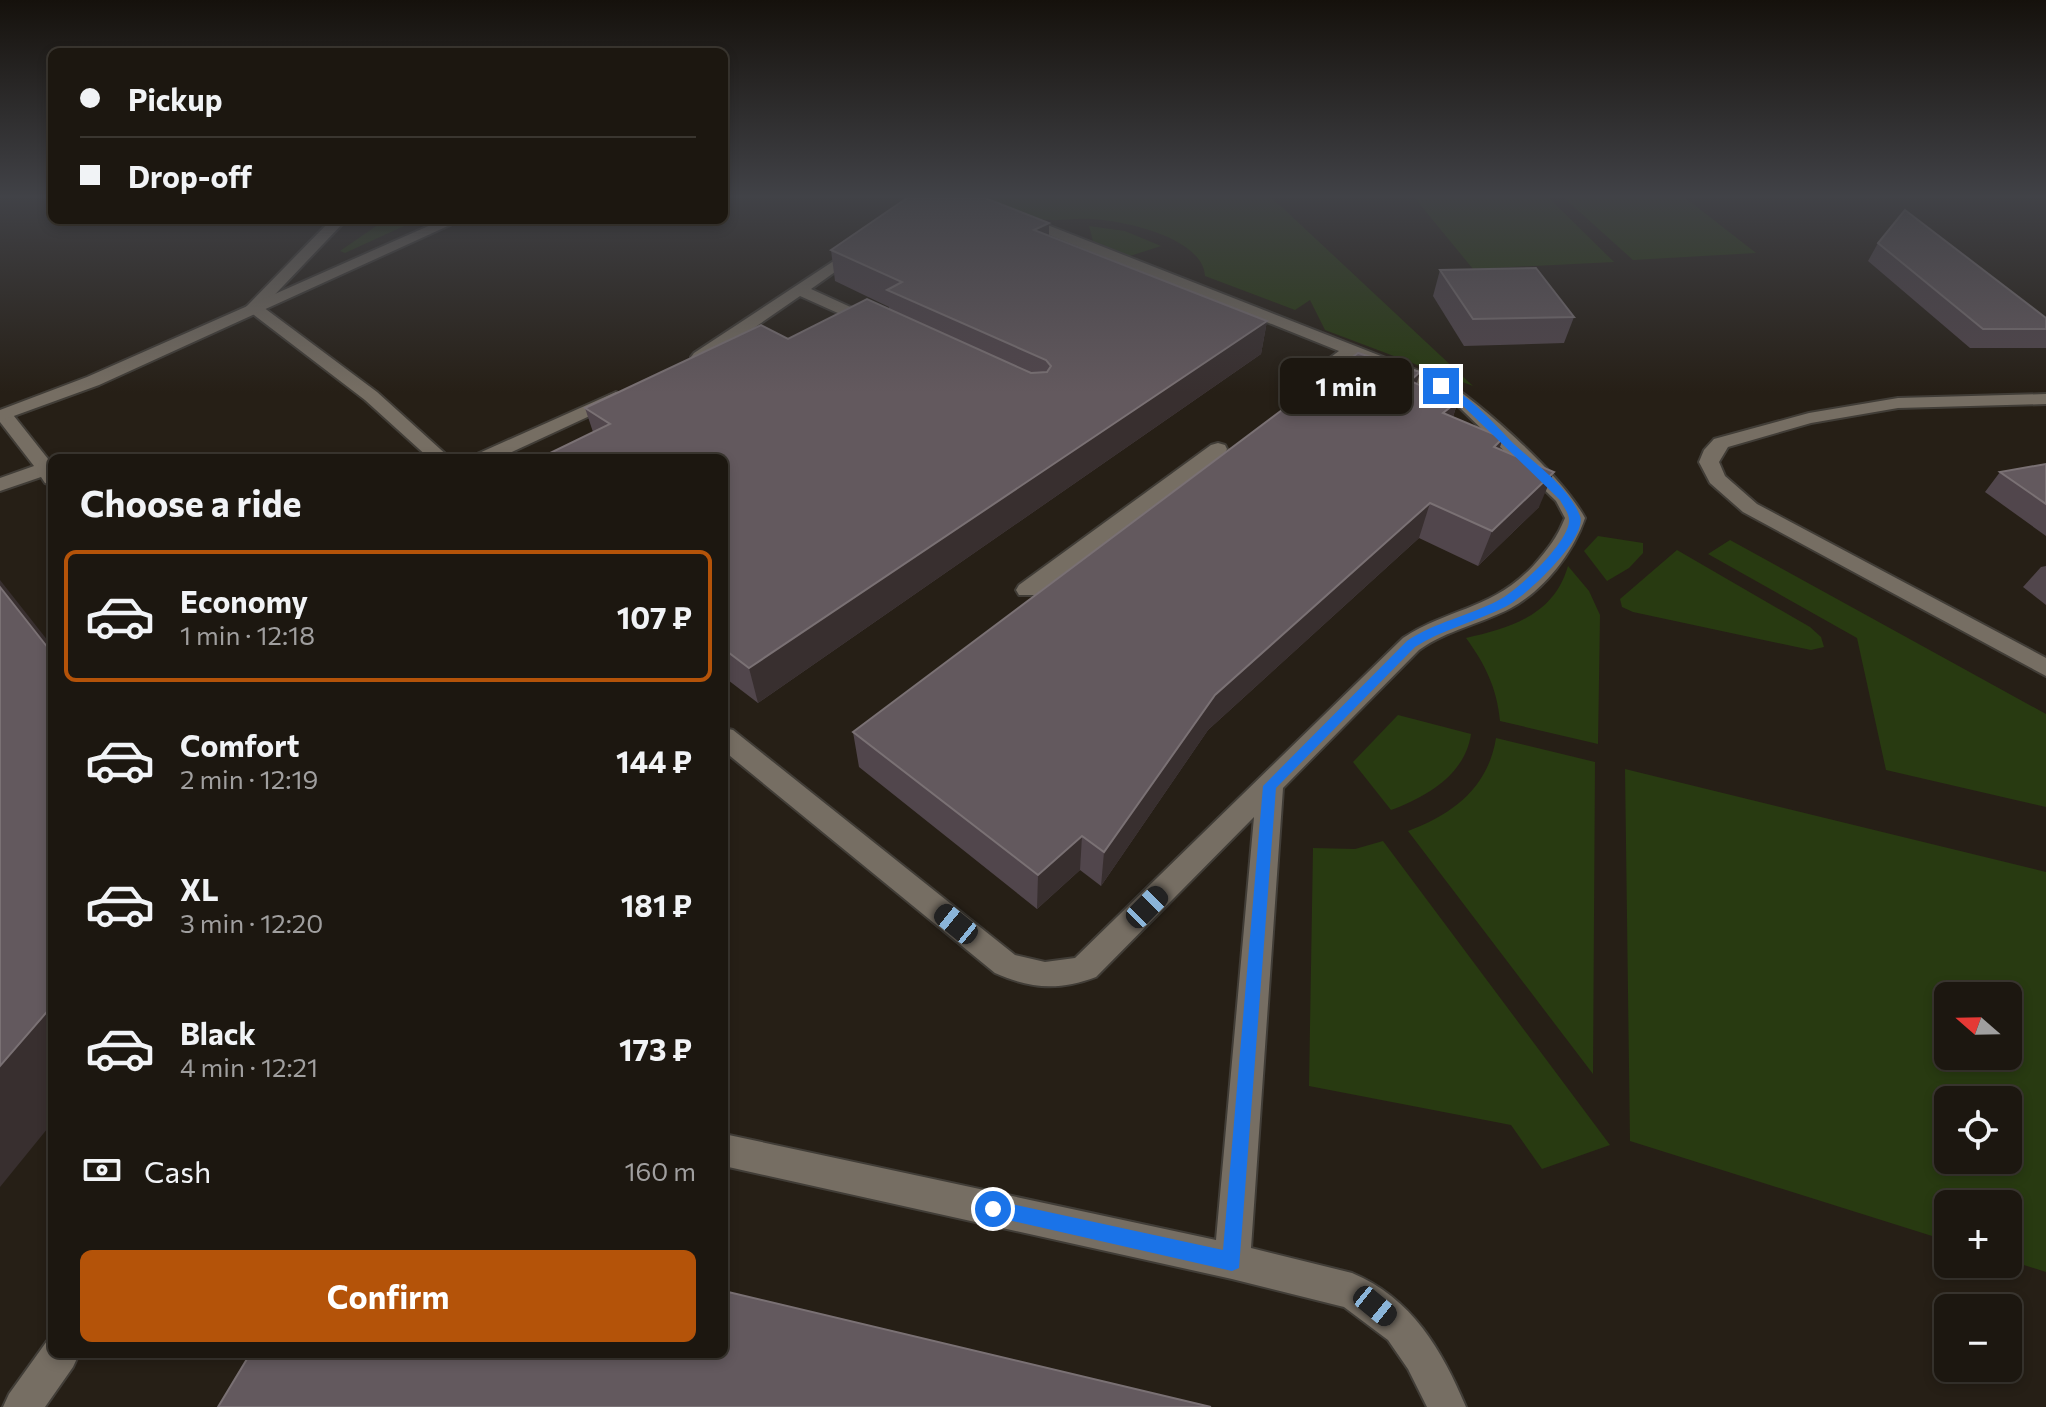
<!DOCTYPE html>
<html lang="en">
<head>
<meta charset="utf-8">
<style>
  body { margin:0; font-family:Commissioner,sans-serif; background:#252019; color:#f1f3f6; height:100vh; display:flex; flex-direction:column; font-size:30px; white-space:nowrap }
  * { box-sizing:border-box; margin:0 }
  p { font-size:26px; color:#a09f9f }
  .icon { flex:none; width:44px; height:44px; fill:none; stroke:currentColor; stroke-width:2; stroke-linecap:round; stroke-linejoin:round }
  .map { position:relative; flex:1; overflow:hidden }
  .details { position:absolute; left:48px; top:454px; width:680px; height:904px; display:flex; flex-direction:column; background:#1c1710; border-radius:12px; box-shadow:0 4px 12px #0003,0 0 0 2px #3a3630 }
  .details>* { flex:none }
  .hud { position:absolute; left:48px; top:48px; width:680px; height:176px; border-radius:12px; box-shadow:0 4px 12px #0003,0 0 0 2px #3a3630; display:grid; align-content:center; height:176px; padding:0 32px; background:#1c1710 }
  .needle { width:52px; rotate:290deg }
  .controls { position:absolute; left:1934px; top:982px; display:grid; gap:16px }
  .controls a { display:grid; place-items:center; width:88px; height:88px; border-radius:12px; background:#1c1710; box-shadow:0 4px 12px #0003,0 0 0 2px #3a3630; font-size:40px }
  .end { position:absolute; width:36px; height:36px; margin:-18px; border:10px solid #1a73e8; background:#fff; box-shadow:0 0 0 4px #fff }
  .from { border-radius:50% }
  .bubble { position:absolute; height:56px; border-radius:12px; background:#1c1710; box-shadow:0 4px 12px #0003,0 0 0 2px #3a3630; font-size:26px; font-weight:700; line-height:56px; text-align:center }
  .car { position:absolute; width:24px; height:48px; margin:-24px -12px; border-radius:10px; box-shadow:0 0 6px 2px #0007; background:linear-gradient(#222 24%,#8ab4d8 0 40%,#222 0 76%,#8ab4d8 0 86%,#222 0) }
  .hud b { display:flex; align-items:center; gap:28px; height:76px; font-size:30px }
  .hud b+b { border-top:2px solid #3a3630 }
  .hud i { width:20px; height:20px; background:#f1f3f6 }
  ul { padding:0; list-style:none }
  li { display:flex; align-items:center; gap:24px; height:132px; margin:0 16px 12px; padding:0 16px; border:4px solid transparent; border-radius:12px }
  li div { flex:1 }
  li b { display:block; font-size:30px }
  li em { font-style:normal; font-weight:700 }
  li.selected { border-color:#b45309 }
  li>.icon { width:72px; height:72px; stroke-width:1.5 }
  h2 { padding:0 32px; font-size:36px; line-height:96px }
  .pay { display:flex; align-items:center; gap:20px; height:88px; padding:0 32px; font-size:30px }
  .pay p { margin-inline-start:auto }
  .cta { display:flex; gap:16px; margin-top:auto; padding:16px 32px }
  .cta a { flex:1; height:92px; border-radius:12px; background:#b45309; color:#fff; font-size:32px; font-weight:700; line-height:92px; text-align:center }
  .map>svg:first-child { display:block }
  .green { fill:#283a11; fill-rule:evenodd }
  .lines { fill:none; stroke-linecap:round; stroke-linejoin:round }
  .lane-casing { stroke:#413d37; stroke-width:4 }
  .street-casing { stroke:#413d37; stroke-width:4 }
  .secondary-casing { stroke:#413d37; stroke-width:4 }
  .lane { fill:#766e63; fill-rule:evenodd }
  .street { fill:#766e63; fill-rule:evenodd }
  .secondary { fill:#766e63; fill-rule:evenodd }
  .wall { fill:#51464c }
  .shaded-wall { fill:#382f2f }
  .building { fill:#63595e; stroke:#7a7174; stroke-width:2 }
  .route { fill:#1a73e8 }
</style>
</head>
<body>
<div class="map">
<svg width="2046" height="1407" viewBox="0 0 2046 1407">
  <rect width="100%" height="100%" fill="#261f16"/>
  <!-- green -->
  <g class="green">
    <path d="M969 196H1270L1473 386 1325 330 1310 300 1295 310 1205 276C1203 237 1121 220 1090 219 1074 218 1056 222 1040 219 1016 215 992 203 969 196Z"/>
    <polygon points="1413,196 1547,196 1614,262 1473,269"/>
    <polygon points="1562,196 1683,196 1756,253 1633,260"/>
    <polygon points="385,220 417,220 345,253 340,251"/>
    <polygon points="1089,226 1125,231 1161,246 1130,256 1093,241"/>
    <polygon points="1598,536 1643,543 1643,553 1629,568 1607,581 1584,551"/>
    <polygon points="1730,540 2046,714 2046,807 1886,770 1857,638 1708,554"/>
    <polygon points="1677,550 1810,627 1821,637 1824,647 1811,650 1633,612 1622,607 1620,599"/>
    <path d="M1568 566 1589 591 1600 615 1598 744 1500 721C1497 688 1485 664 1466 638 1511 628 1554 615 1568 566Z"/>
    <path d="M1398 715 1471 734C1465 775 1426 797 1391 810L1353 762Z"/>
    <path d="M1496 738 1595 762 1593 1074 1408 831C1453 814 1488 788 1496 738Z"/>
    <path d="M1625 769 2046 872V1272L2008 1260V1204H1948V1241L1630 1141ZM1948 996H2008V1056H1948ZM1948 1100H2008V1160H1948Z"/>
    <polygon points="1383,841 1610,1145 1542,1169 1511,1125 1309,1086 1313,848 1355,849"/>
  </g>
  <g class="lines">
    <!-- lane casing -->
    <g class="lane-casing">
      <g id="lane">
        <path d="M1022 215 1447 382C1488 410 1562 476 1585 518 1573 553 1544 590 1511 608 1481 624 1447 630 1419 650L1283 788 1251 1248 1352 1273C1412 1298 1442 1350 1466 1407H1427L1408 1369 1388 1340 1344 1307 1232 1279 724 1166V1134L1216 1240 1254 817 1096 977C1059 991 1031 989 995 973L724 751V728L733 730 1015 955 1045 962 1075 958 1403 638C1451 607 1492 610 1534 565 1548 549 1557 538 1565 518L1556 501 1457 405 1435 390 1353 357 1324 379H1312L1309 375 1312 371 1339 351 1017 222V216Z"/>
        <polygon points="331,220 346,220 263,307 377,392 450,458 429,458 365,400 245,308"/>
        <polygon points="858,245 865,249 863,252 811,289 881,321 881,327 869,327 800,296 706,361 694,361 691,357 694,353"/>
        <polygon points="616,392 625,397 622,401 499,458 474,458 477,454"/>
        <polygon points="4,410 10,411 52,464 52,485 45,483 41,477 0,491 0,478 34,466 0,422 0,411"/>
        <polygon points="1218,443 1225,445 1227,449 1225,453 1035,595 1019,595 1016,590 1019,585 1211,445"/>
        <polygon points="52,1339 52,1354 79,1354 73,1367 45,1407 3,1407 9,1394 47,1341"/>
      </g>
    </g>
    <!-- street casing -->
    <g class="street-casing">
      <polygon id="street" points="2046,394 2046,404 1898,408 1811,423 1728,447 1719,462 1725,476 1757,504 2046,658 2046,676 1743,512 1710,483 1699,462 1704,450 1714,439 1809,413 1898,398"/>
    </g>
    <!-- secondary casing -->
    <g class="secondary-casing">
      <polygon id="secondary" points="442,220 461,220 99,385 0,421 0,410 87,377"/>
    </g>
    <!-- lane -->
    <use href="#lane" class="lane"/>
    <!-- street -->
    <use href="#street" class="street"/>
    <!-- secondary -->
    <use href="#secondary" class="secondary"/>
  </g>
  <!-- wall -->
  <g class="wall">
    <polygon points="1049,223 1049,236 1267,321 1261,354 758,703 724,677 724,458 593,432 585,408 788,339 889,309 889,307 835,281 831,250"/>
    <polygon points="1878,243 2046,318 2046,348 1970,348 1868,261"/>
    <polygon points="1440,270 1574,317 1564,343 1464,346 1433,296"/>
    <polygon points="1417,384 1458,401 1453,417 1503,438 1499,449 1539,507 1478,566 1419,538 1208,730 1101,886 1080,870 1037,909 859,767 853,732"/>
    <polygon points="2046,464 2046,536 1985,492 2000,472"/>
    <polygon points="2046,566 2046,605 2023,587 2041,567"/>
  </g>
  <!-- shaded-wall -->
  <g class="shaded-wall">
    <polygon points="1049,223 1049,254 1034,230"/>
    <polygon points="1267,321 1261,354 758,703 749,668"/>
    <polygon points="1420,372 1411,406 1410,381"/>
    <polygon points="1458,401 1447,435 1443,413"/>
    <polygon points="1503,438 1491,473 1494,447"/>
    <polygon points="1554,472 1539,507 1478,566 1492,531"/>
    <polygon points="1430,503 1419,538 1208,730 1101,886 1104,852 1215,695"/>
    <polygon points="0,580 52,646 52,653 0,587"/>
    <polygon points="1082,836 1080,870 1037,909 1038,875"/>
    <polygon points="52,1006 52,1123 0,1187 0,1066"/>
  </g>
  <!-- building -->
  <g class="building">
    <polygon points="910,196 980,196 1049,223 1034,230 1267,321 749,668 724,649 724,458 540,458 610,424 585,408 761,325 788,339 867,299 1031,373 1047,372 1051,366 1046,360 887,290 902,282 831,250"/>
    <polygon points="1905,210 2046,318 2046,329 1983,329 1878,243"/>
    <polygon points="1536,268 1574,317 1473,319 1440,270"/>
    <polygon points="1358,353 1420,372 1410,381 1458,401 1443,413 1503,438 1494,447 1554,472 1492,531 1430,503 1215,695 1104,852 1082,836 1038,875 853,732"/>
    <polygon points="2046,464 2046,504 2000,472"/>
    <polygon points="0,587 52,653 52,1006 0,1066"/>
    <polygon points="724,1291 1211,1407 218,1407 250,1354 724,1354"/>
  </g>
  <!-- sky -->
  <linearGradient id="sky" x2="0" y2="1"><stop stop-color="#15110c"/><stop offset="0.5" stop-color="#414247"/><stop offset="1" stop-color="#414247" stop-opacity="0"/></linearGradient>
  <rect width="2046" height="393" fill="url(#sky)"/>
  <!-- route -->
  <path class="route" d="M1438 384C1459 383 1498 428 1514 444 1535 464 1569 487 1580 516 1588 538 1524 598 1505 607 1475 622 1443 629 1415 647L1276 788 1239 1268 1232 1271 986 1215 984 1209 986 1202 993 1200 1223 1250 1263 786 1407 641C1435 622 1469 616 1499 600 1518 590 1567 544 1569 522 1570 514 1563 506 1560 500L1460 403 1438 388Z"/>
</svg>
<div class="controls">
<a><svg class="needle" viewBox="-14 -14 28 28"><path d="M0-13l5 13h-10z" fill="#e53935"/><path d="M0 13l5-13h-10z" fill="#a09f9f"/></svg></a>
<a><svg class="icon" aria-label="locate" viewBox="0 0 24 24"><circle cx="12" cy="12" r="6"/><path d="M12 2v4M12 18v4M2 12h4M18 12h4"/></svg></a>
<a>+</a>
<a>−</a>
</div>
<i class="end from" style="left:993px;top:1209px"></i>
<i class="end" style="left:1441px;top:386px"></i>
<div class="bubble" style="left:1280px;top:358px;width:132px">1 min</div>
<i class="car" style="left:1147px;top:907px;rotate:45deg"></i>
<i class="car" style="left:956px;top:924px;rotate:309deg"></i>
<i class="car" style="left:1375px;top:1306px;rotate:129deg"></i>
<div class="hud">
<b><i class="from"></i>Pickup</b>
<b><i></i>Drop-off</b>
</div>
<section class="details">
<h2>Choose a ride</h2>
<ul>
<li class="selected"><svg class="icon" aria-label="car" viewBox="0 0 24 24"><path d="M5 17H2v-5l4-1 3-4h7l3 4 3 1v5h-3M9 17h6M6 11h13"/><circle cx="7" cy="17" r="2"/><circle cx="17" cy="17" r="2"/></svg><div><b>Economy</b><p>1 min · 12:18</p></div><em>107 ₽</em></li>
<li><svg class="icon" aria-label="car" viewBox="0 0 24 24"><path d="M5 17H2v-5l4-1 3-4h7l3 4 3 1v5h-3M9 17h6M6 11h13"/><circle cx="7" cy="17" r="2"/><circle cx="17" cy="17" r="2"/></svg><div><b>Comfort</b><p>2 min · 12:19</p></div><em>144 ₽</em></li>
<li><svg class="icon" aria-label="car" viewBox="0 0 24 24"><path d="M5 17H2v-5l4-1 3-4h7l3 4 3 1v5h-3M9 17h6M6 11h13"/><circle cx="7" cy="17" r="2"/><circle cx="17" cy="17" r="2"/></svg><div><b>XL</b><p>3 min · 12:20</p></div><em>181 ₽</em></li>
<li><svg class="icon" aria-label="car" viewBox="0 0 24 24"><path d="M5 17H2v-5l4-1 3-4h7l3 4 3 1v5h-3M9 17h6M6 11h13"/><circle cx="7" cy="17" r="2"/><circle cx="17" cy="17" r="2"/></svg><div><b>Black</b><p>4 min · 12:21</p></div><em>173 ₽</em></li>
</ul>
<div class="pay"><svg class="icon" aria-label="cash" viewBox="0 0 24 24"><path d="M3 7h18v10H3z"/><circle cx="12" cy="12" r="2"/></svg>Cash<p>160 m</p></div>
<div class="cta"><a>Confirm</a></div>
</section>
</div>
</body>
</html>
